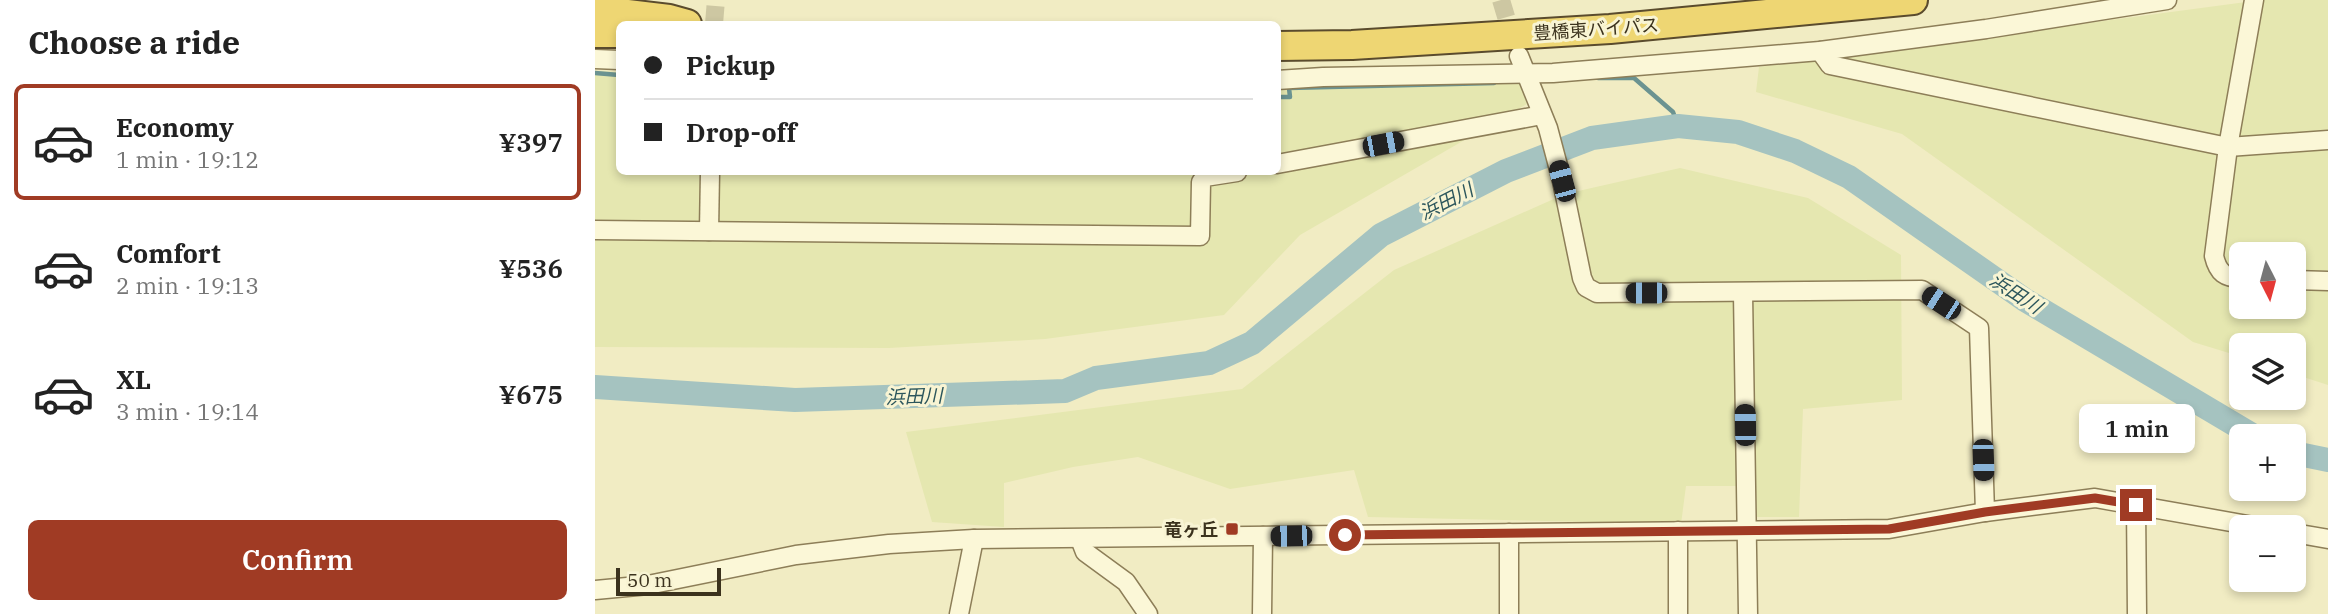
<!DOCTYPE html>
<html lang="en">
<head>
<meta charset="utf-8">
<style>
  body { margin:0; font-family:"IBM Plex Serif","Noto Sans JP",serif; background:#f2f2f2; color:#222; height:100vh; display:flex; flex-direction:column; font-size:26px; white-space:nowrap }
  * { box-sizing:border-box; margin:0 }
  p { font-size:23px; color:#767676 }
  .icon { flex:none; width:38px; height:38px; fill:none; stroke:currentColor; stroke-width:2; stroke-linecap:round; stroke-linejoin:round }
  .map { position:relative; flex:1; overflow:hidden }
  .details { display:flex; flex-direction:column; background:#fff; width:595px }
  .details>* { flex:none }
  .banner { position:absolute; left:21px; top:21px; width:665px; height:154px; border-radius:10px; box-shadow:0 4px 10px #0003; display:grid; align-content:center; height:154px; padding:0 28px; background:#fff }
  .needle { width:46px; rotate:174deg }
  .controls { position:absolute; left:1634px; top:242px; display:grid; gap:14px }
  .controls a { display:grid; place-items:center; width:77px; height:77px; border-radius:10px; background:#fff; box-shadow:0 4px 10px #0003; font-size:35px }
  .scale { position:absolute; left:21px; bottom:18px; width:105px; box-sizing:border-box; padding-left:7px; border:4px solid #3b321d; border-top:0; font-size:19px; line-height:24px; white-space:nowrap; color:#3b321d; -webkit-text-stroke:5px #f8f4d3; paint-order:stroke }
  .end { position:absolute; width:32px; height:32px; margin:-16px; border:9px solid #a03b24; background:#fff; box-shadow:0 0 0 4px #fff }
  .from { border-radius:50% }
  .bubble { position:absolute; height:49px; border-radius:10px; background:#fff; box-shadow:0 4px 10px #0003; font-size:23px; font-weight:600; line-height:49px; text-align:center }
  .car { position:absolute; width:21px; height:42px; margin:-21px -10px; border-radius:9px; box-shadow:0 0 5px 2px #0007; background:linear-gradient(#222 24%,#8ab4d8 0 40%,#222 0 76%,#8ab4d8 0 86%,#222 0) }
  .banner b { display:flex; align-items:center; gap:24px; height:66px; font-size:26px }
  .banner b+b { border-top:2px solid #e0e0e0 }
  .banner i { width:18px; height:18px; background:#222 }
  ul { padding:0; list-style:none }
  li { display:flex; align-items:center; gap:21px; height:116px; margin:0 14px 10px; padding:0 14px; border:4px solid transparent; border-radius:10px }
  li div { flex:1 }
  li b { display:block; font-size:26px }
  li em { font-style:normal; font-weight:600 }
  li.current { border-color:#a03b24 }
  li>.icon { width:63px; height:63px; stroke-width:1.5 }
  h2 { padding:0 28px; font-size:32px; line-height:84px }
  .primary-button { display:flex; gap:14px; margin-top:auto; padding:14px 28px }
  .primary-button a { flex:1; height:80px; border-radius:10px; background:#a03b24; color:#fff; font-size:28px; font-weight:600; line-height:80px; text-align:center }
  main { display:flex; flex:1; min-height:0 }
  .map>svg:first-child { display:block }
  .farmland { fill:#e5e7b0; fill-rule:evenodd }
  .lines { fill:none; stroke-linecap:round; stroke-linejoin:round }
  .stream { stroke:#6b9391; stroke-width:4.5 }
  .river { stroke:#a5c3c0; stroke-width:24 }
  .minor-tunnel { stroke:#cdc7a2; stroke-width:18; stroke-dasharray:18 9; stroke-linecap:butt }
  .minor-casing { stroke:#8d7e58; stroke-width:21 }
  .trunk-casing { stroke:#5a4b2d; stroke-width:32 }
  .minor { stroke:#fbf7d7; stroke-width:18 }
  .trunk { stroke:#eed673; stroke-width:28 }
  .route { stroke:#a03b24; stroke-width:9 }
  .poi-dot { fill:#a03b24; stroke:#f8f4d3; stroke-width:2.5 }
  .labels { text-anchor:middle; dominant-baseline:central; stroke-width:6; stroke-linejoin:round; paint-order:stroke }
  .street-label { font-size:18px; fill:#3b321d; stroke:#f8f4d3 }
  .poi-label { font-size:18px; font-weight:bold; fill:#3b321d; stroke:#f8f4d3; text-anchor:end }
  .water-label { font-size:19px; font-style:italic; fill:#2c565c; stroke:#f8f4d3 }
</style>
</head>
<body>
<main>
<section class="details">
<h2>Choose a ride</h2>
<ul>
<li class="current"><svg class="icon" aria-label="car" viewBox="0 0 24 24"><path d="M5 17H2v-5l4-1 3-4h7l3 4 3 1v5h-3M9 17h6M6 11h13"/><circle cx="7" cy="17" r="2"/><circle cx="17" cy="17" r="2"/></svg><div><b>Economy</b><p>1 min · 19:12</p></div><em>¥397</em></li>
<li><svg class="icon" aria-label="car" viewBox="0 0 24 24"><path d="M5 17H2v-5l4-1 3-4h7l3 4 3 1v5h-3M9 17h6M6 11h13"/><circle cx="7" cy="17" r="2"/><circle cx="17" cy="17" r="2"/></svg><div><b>Comfort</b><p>2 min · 19:13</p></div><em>¥536</em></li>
<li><svg class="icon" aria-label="car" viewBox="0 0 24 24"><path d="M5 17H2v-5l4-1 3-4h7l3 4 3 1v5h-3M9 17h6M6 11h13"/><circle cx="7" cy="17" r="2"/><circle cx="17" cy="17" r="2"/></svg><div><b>XL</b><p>3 min · 19:14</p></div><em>¥675</em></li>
</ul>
<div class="primary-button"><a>Confirm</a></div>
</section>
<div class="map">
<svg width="1733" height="614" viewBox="0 0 1733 614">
  <rect width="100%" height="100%" fill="#f1ecc3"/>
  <!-- farmland -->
  <g class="farmland">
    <path d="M1666 0H1733V385L1699 374V345H1647V357L1598 342 1307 134 1161 92 1164 67ZM1647 254H1699V306H1647Z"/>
    <polygon points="0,71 24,72 24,172 682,172 683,87 924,81 932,104 705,235 629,315 450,339 294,348 0,347"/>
    <polygon points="1085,168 1213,198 1306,255 1307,400 1208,409 1204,517 1149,517 1143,486 1091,486 1086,524 773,517 759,470 635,489 543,457 478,467 409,483 409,527 337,522 311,432 647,389 799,270 970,194"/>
  </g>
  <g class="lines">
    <!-- stream -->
    <g class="stream">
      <polyline points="0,73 24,75"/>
      <polyline points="1003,78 1039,78 1078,112 1083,126"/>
      <polyline points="682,97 695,97 694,88 899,83"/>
    </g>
    <!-- river -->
    <g class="river">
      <polyline points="0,387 200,400 470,391 501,378 614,363 657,343 786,235 911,171 997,138 1083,126 1143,132 1200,151 1254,177 1430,300 1659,436"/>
      <polyline points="1699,453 1733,460"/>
    </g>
    <!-- minor-tunnel -->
    <g class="minor-tunnel">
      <polyline points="906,0 919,43"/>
      <polyline points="119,24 121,0"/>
    </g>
    <!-- minor casing -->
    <g class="minor-casing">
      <g id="minor">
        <polyline points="1225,51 1235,65 1633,147 1733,140"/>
        <polyline points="924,56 953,128 967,181 987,278 991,287 1002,293 1327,290 1384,328 1390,512"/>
        <polyline points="0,59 24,60"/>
        <polyline points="682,80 728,77 958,73 1225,51 1391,29 1572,0"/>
        <polyline points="682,164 947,115"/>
        <polyline points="0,230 605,236 606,182 610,177 642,172"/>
        <polyline points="114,231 115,172"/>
        <path d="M1647 278C1630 278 1623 273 1619 256L1633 147 1659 0"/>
        <polyline points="1699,280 1733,281"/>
        <polyline points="1148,293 1153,614"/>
        <polyline points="1541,505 1542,614"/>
        <polyline points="1083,531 1083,614"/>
        <polyline points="1699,533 1733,539"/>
        <polyline points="485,539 490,552 531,582 553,614"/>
        <polyline points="0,590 53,585 201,555 294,544 379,539 1294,529 1390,512 1500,498 1664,527"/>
        <polyline points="364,614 379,539"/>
        <polyline points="667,614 668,536"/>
        <polyline points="914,614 914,533"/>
      </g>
    </g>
    <!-- trunk casing -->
    <g class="trunk-casing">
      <g id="trunk">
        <polyline points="0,10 74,19 92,24"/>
        <polyline points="0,33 24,33"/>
        <polyline points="682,46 757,45 1015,29 1318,0"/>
      </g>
    </g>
    <!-- minor -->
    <use href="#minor" class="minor"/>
    <!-- trunk -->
    <use href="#trunk" class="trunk"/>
  </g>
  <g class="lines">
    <!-- route -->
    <polyline class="route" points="750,535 1294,529 1390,512 1500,498 1541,505"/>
  </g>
  <!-- markers -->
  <rect class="poi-dot" x="630" y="522" width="14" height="14" rx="3.5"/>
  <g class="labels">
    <!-- street labels -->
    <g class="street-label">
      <text transform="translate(1001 29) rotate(-4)">豊橋東バイパス</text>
    </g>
    <!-- poi labels -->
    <g class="poi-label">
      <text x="623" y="529">竜ヶ丘</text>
    </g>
    <!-- water labels -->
    <g class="water-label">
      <text transform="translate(851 201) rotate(-27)">浜田川</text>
      <text transform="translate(1421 293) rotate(33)">浜田川</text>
      <text transform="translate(319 396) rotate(-2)">浜田川</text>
    </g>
  </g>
</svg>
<div class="controls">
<a><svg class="needle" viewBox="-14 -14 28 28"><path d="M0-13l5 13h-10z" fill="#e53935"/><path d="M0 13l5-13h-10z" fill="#767676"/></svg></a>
<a><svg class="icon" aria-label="layers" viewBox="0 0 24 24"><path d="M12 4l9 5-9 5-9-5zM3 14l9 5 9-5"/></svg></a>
<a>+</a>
<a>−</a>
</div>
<div class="scale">50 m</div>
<i class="end from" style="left:750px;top:535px"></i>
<i class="end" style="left:1541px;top:505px"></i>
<div class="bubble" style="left:1484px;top:404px;width:116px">1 min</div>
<i class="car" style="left:788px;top:144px;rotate:79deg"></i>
<i class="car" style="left:967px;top:181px;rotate:345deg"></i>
<i class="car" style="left:1051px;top:293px;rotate:270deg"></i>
<i class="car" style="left:1346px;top:303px;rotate:303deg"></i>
<i class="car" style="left:1150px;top:425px;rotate:359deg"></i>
<i class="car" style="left:1388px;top:460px;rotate:178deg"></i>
<i class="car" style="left:696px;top:536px;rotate:269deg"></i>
<div class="banner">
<b><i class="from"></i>Pickup</b>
<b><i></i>Drop-off</b>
</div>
</div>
</main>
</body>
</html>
